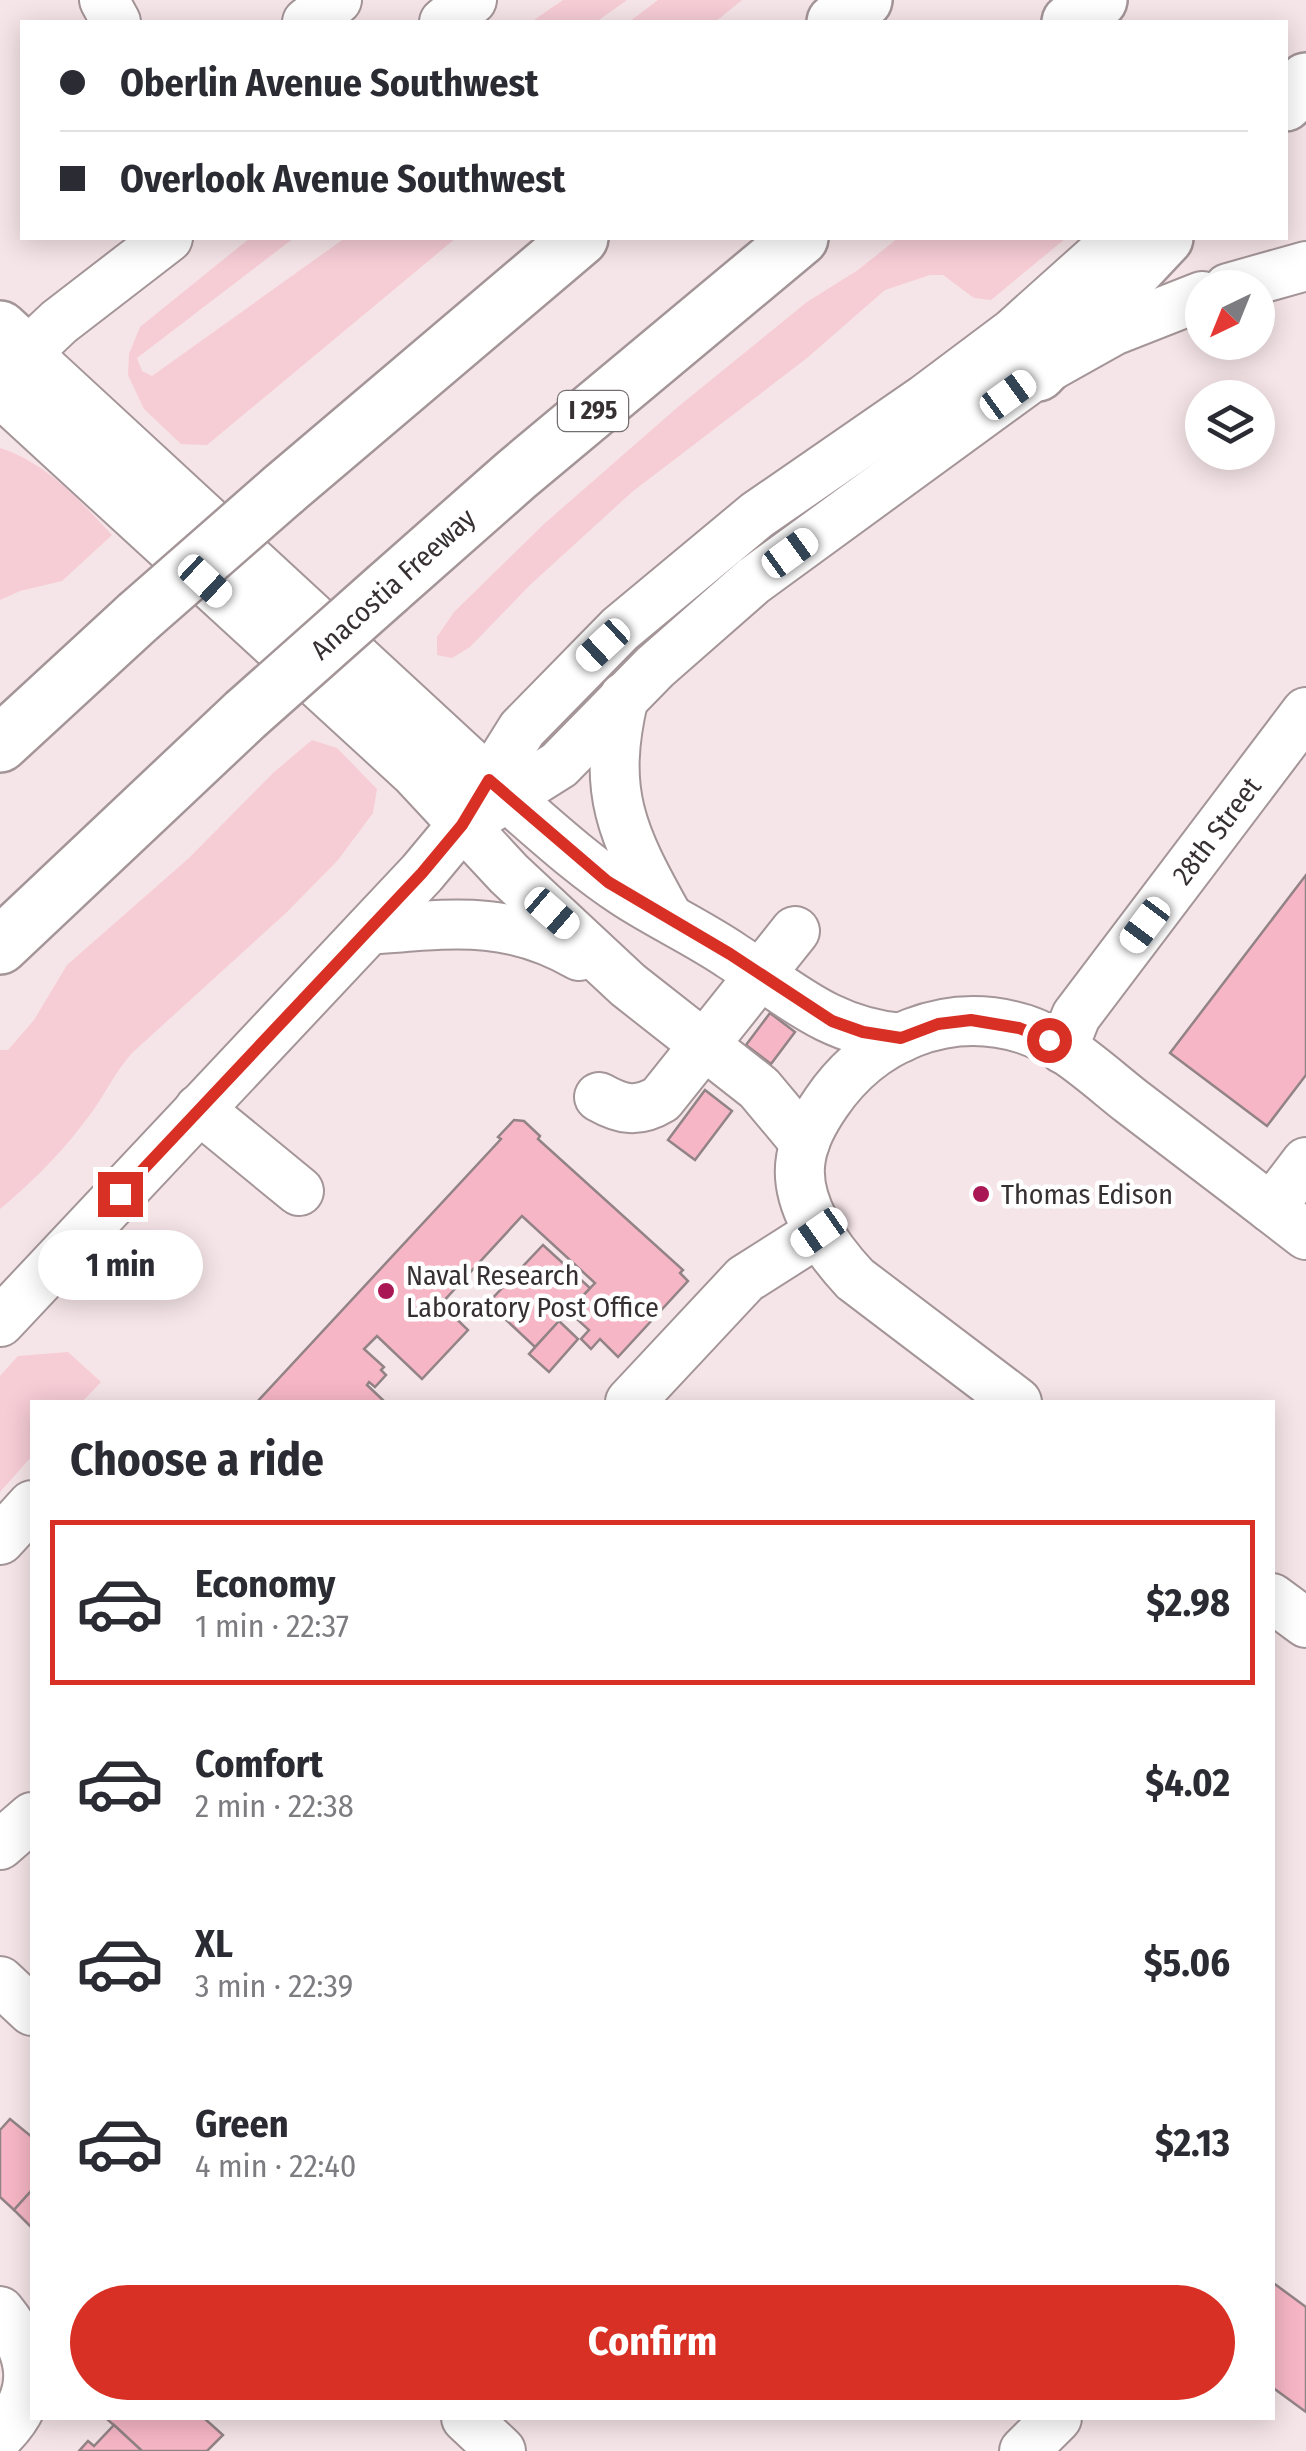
<!DOCTYPE html>
<html lang="en">
<head>
<meta charset="utf-8">
<style>
  body { margin:0; font-family:"Fira Sans Condensed",sans-serif; background:#f2f2f3; color:#2b2b33; height:100vh; display:flex; flex-direction:column; font-size:38px; white-space:nowrap }
  * { box-sizing:border-box; margin:0 }
  p { font-size:32px; color:#7c7c81 }
  .icon { flex:none; width:55px; height:55px; fill:none; stroke:currentColor; stroke-width:2; stroke-linecap:round; stroke-linejoin:round }
  .map { position:relative; flex:1; overflow:hidden }
  .drawer { position:absolute; left:30px; top:1400px; width:1245px; height:1020px; display:flex; flex-direction:column; background:#fff; border-radius:0px; box-shadow:0 5px 25px #0003 }
  .drawer>* { flex:none }
  .guide { position:absolute; left:20px; top:20px; width:1268px; height:220px; border-radius:0px; box-shadow:0 5px 25px #0003; display:grid; align-content:center; height:220px; padding:0 40px; background:#fff }
  .needle { width:65px; rotate:223deg }
  .controls { position:absolute; left:1185px; top:270px; display:grid; gap:20px }
  .controls a { display:grid; place-items:center; width:90px; height:90px; border-radius:50%; background:#fff; box-shadow:0 5px 25px #0003; font-size:50px }
  .end { position:absolute; width:45px; height:45px; margin:-22px; border:12px solid #d93025; background:#fff; box-shadow:0 0 0 5px #fff }
  .from { border-radius:50% }
  .bubble { position:absolute; height:70px; border-radius:35px; background:#fff; box-shadow:0 5px 25px #0003; font-size:32px; font-weight:700; line-height:70px; text-align:center }
  .car { position:absolute; width:30px; height:60px; margin:-30px -15px; border-radius:12px; box-shadow:0 0 8px 2px #0007; background:linear-gradient(#fff 24%,#345 0 40%,#fff 0 76%,#345 0 86%,#fff 0) }
  .guide b { display:flex; align-items:center; gap:35px; height:95px; font-size:38px }
  .guide b+b { border-top:2px solid #e1e1e2 }
  .guide i { width:25px; height:25px; background:#2b2b33 }
  ul { padding:0; list-style:none }
  li { display:flex; align-items:center; gap:30px; height:165px; margin:0 20px 15px; padding:0 20px; border:5px solid transparent; border-radius:0px }
  li div { flex:1 }
  li b { display:block; font-size:38px }
  li em { font-style:normal; font-weight:700 }
  li.active { border-color:#d93025 }
  li>.icon { width:90px; height:90px; stroke-width:1.5 }
  h2 { padding:0 40px; font-size:45px; line-height:120px }
  .primary-button { display:flex; gap:20px; margin-top:auto; padding:20px 40px }
  .primary-button a { flex:1; height:115px; border-radius:60px; background:#d93025; color:#fff; font-size:40px; font-weight:700; line-height:115px; text-align:center }
  .map>svg:first-child { display:block }
  .green { fill:#f6ccd5 }
  .building { fill:#f7b6c5; stroke:#928386; stroke-width:2.5 }
  .lines { fill:none; stroke-linecap:round; stroke-linejoin:round }
  .minor-casing { stroke:#a49598; stroke-width:52 }
  .highway-casing { stroke:#a49598; stroke-width:60 }
  .minor { stroke:#fff; stroke-width:48 }
  .highway { stroke:#fff; stroke-width:55 }
  .highway-bridge-casing { stroke:#a49598; stroke-width:60; stroke-linecap:butt }
  .highway-bridge { stroke:#fff; stroke-width:55 }
  .route { stroke:#d93025; stroke-width:12 }
  .poi-dot { fill:#a91854; stroke:#fff; stroke-width:4 }
  .labels { text-anchor:middle; dominant-baseline:central; stroke-width:9; stroke-linejoin:round; paint-order:stroke }
  .shield { fill:#fff; stroke:#736e70; stroke-width:2.5 }
  .shield-label { font-size:25px; font-weight:bold; fill:#373032 }
  .street-label { font-size:28px; fill:#373032; stroke:#fff }
  .poi-label { font-size:28px; fill:#373032; stroke:#fff; text-anchor:start }
</style>
</head>
<body>
<div class="map">
<svg width="1306" height="2451" viewBox="0 0 1306 2451">
  <rect width="100%" height="100%" fill="#f6e5e8"/>
  <!-- green -->
  <g class="green">
    <polygon points="563,0 627,0 596,22 531,22"/>
    <polygon points="658,0 742,0 715,22 629,22"/>
    <polygon points="250,238 294,238 137,358 142,371 152,376 345,238 456,238 207,445 181,444 144,409 128,375 129,354 140,327"/>
    <polygon points="898,238 1066,238 991,300 974,298 943,275 930,275 885,290 807,358 632,492 530,585 470,647 452,658 437,655 437,637 454,612 544,524 679,406 807,302 858,270"/>
    <path d="M0 448C47 463 80 501 112 535L62 581 20 591 0 600Z"/>
    <path d="M312 740 337 748 377 789 373 813 338 860 287 912 132 1053C116 1071 106 1092 92 1112 66 1148 34 1181 0 1209V1050H8L34 1020 67 965 189 858 273 773Z"/>
    <polygon points="68,1352 101,1382 82,1402 32,1402 32,1456 0,1492 0,1376 18,1356"/>
  </g>
  <!-- building -->
  <g class="building">
    <polygon points="1306,875 1306,1075 1267,1126 1170,1053"/>
    <polygon points="770,1013 795,1032 771,1064 746,1045"/>
    <polygon points="705,1090 732,1111 695,1160 668,1140"/>
    <polygon points="514,1120 524,1121 540,1136 538,1139 683,1270 680,1273 688,1281 618,1357 600,1339 591,1349 581,1339 589,1330 568,1311 595,1283 522,1216 441,1304 468,1330 422,1379 377,1336 364,1349 384,1367 381,1370 386,1375 375,1387 369,1382 367,1385 385,1402 257,1402 501,1139 498,1137"/>
    <polygon points="543,1245 590,1288 535,1347 488,1303"/>
    <polygon points="559,1321 578,1339 549,1372 529,1354"/>
    <polygon points="10,2119 32,2137 32,2190 14,2210 0,2197 0,2130"/>
    <polygon points="32,2190 32,2228 14,2210"/>
    <polygon points="1272,2282 1306,2307 1306,2412 1272,2387"/>
    <polygon points="111,2418 204,2418 223,2435 207,2451 142,2451 108,2420"/>
    <polygon points="114,2425 142,2451 79,2451 88,2441 94,2446"/>
  </g>
  <g class="lines">
    <!-- minor casing -->
    <g class="minor-casing">
      <g id="minor">
        <polyline points="104,0 116,22"/>
        <polyline points="307,22 337,0"/>
        <polyline points="444,22 472,0"/>
        <polyline points="1228,288 1306,266"/>
        <path d="M26 353 508 798C546 831 584 866 627 894 661 916 698 933 732 956 791 994 828 1031 901 1038"/>
        <polyline points="2,376 59,322 168,238"/>
        <polyline points="0,392 414,772 509,874 628,985 759,1088 805,1143"/>
        <path d="M624 697C601 792 622 834 667 915"/>
        <polyline points="484,812 559,765 655,667 753,581 1038,373 1113,331 1202,296"/>
        <path d="M369 930C449 924 506 914 579 956"/>
        <path id="s1" d="M1063 1049 1076 1016 1306 712"/>
        <path d="M599 1097C622 1110 638 1113 661 1099L795 931"/>
        <polyline points="199,1109 299,1191"/>
        <polyline points="1271,1208 1306,1162"/>
        <polyline points="0,1322 422,873 462,825 522,729 620,629 757,515 925,399 1013,333 1119,238"/>
        <polyline points="630,1402 745,1279 819,1232"/>
        <path d="M1017 1402 855 1279C827 1249 793 1202 801 1158 804 1139 815 1119 826 1103 870 1038 947 1005 1024 1029 1064 1042 1098 1075 1131 1101 1189 1145 1248 1190 1306 1235"/>
        <polyline points="0,1540 32,1505"/>
        <polyline points="1272,1598 1306,1623"/>
        <polyline points="0,1845 32,1817"/>
        <polyline points="0,1981 32,2011"/>
        <path d="M0 2311C34 2353 41 2393 0 2435"/>
        <polyline points="466,2418 501,2451"/>
        <polyline points="1024,2451 1057,2418"/>
      </g>
    </g>
    <!-- highway casing -->
    <g class="highway-casing">
      <g id="highway">
        <polyline points="835,22 864,0"/>
        <polyline points="1070,22 1099,0"/>
        <polyline points="1285,103 1306,81"/>
        <polyline points="0,329 26,353"/>
        <polyline points="1038,373 1165,238"/>
        <polyline points="283,490 580,238"/>
        <polyline points="388,588 516,475 800,238"/>
        <polyline points="0,744 138,617"/>
        <polyline points="0,946 245,715"/>
      </g>
    </g>
    <!-- minor -->
    <use href="#minor" class="minor"/>
    <!-- highway -->
    <use href="#highway" class="highway"/>
    <!-- highway-bridge casing -->
    <g class="highway-bridge-casing">
      <g id="highway-bridge">
        <polyline points="138,617 283,490"/>
        <polyline points="245,715 388,588"/>
      </g>
    </g>
    <!-- highway-bridge -->
    <use href="#highway-bridge" class="highway-bridge"/>
  </g>
  <g class="lines">
    <!-- route -->
    <polyline class="route" points="120,1194 422,873 462,825 489,780 608,882 730,954 832,1021 863,1032 901,1038 938,1024 971,1020 1019,1028 1049,1040"/>
  </g>
  <!-- markers -->
  <g class="poi-dot">
    <circle cx="981" cy="1194" r="10"/>
    <circle cx="386" cy="1291" r="10"/>
  </g>
  <g class="labels">
    <!-- shield labels -->
    <rect class="shield" x="558" y="391" width="70" height="40" rx="8"/>
    <g class="shield-label">
      <text x="593" y="411">I 295</text>
    </g>
    <!-- street labels -->
    <g class="street-label">
      <text transform="translate(393 584) rotate(-42)">Anacostia Freeway</text>
      <text stroke="none"><textPath href="#s1" startOffset="268">28th Street</textPath></text>
    </g>
    <!-- poi labels -->
    <g class="poi-label">
      <text x="1001" y="1194">Thomas Edison</text>
      <text x="406" y="1275">Naval Research<tspan x="406" dy="32">Laboratory Post Office</tspan></text>
    </g>
  </g>
</svg>
<div class="controls">
<a><svg class="needle" viewBox="-14 -14 28 28"><path d="M0-13l5 13h-10z" fill="#e53935"/><path d="M0 13l5-13h-10z" fill="#7c7c81"/></svg></a>
<a><svg class="icon" aria-label="layers" viewBox="0 0 24 24"><path d="M12 4l9 5-9 5-9-5zM3 14l9 5 9-5"/></svg></a>
</div>
<i class="end from" style="left:1049px;top:1040px"></i>
<i class="end" style="left:120px;top:1194px"></i>
<div class="bubble" style="left:38px;top:1230px;width:165px">1 min</div>
<i class="car" style="left:1008px;top:395px;rotate:54deg"></i>
<i class="car" style="left:790px;top:553px;rotate:54deg"></i>
<i class="car" style="left:205px;top:581px;rotate:133deg"></i>
<i class="car" style="left:603px;top:645px;rotate:227deg"></i>
<i class="car" style="left:552px;top:913px;rotate:131deg"></i>
<i class="car" style="left:1145px;top:925px;rotate:217deg"></i>
<i class="car" style="left:819px;top:1232px;rotate:235deg"></i>
<div class="guide">
<b><i class="from"></i>Oberlin Avenue Southwest</b>
<b><i></i>Overlook Avenue Southwest</b>
</div>
<section class="drawer">
<h2>Choose a ride</h2>
<ul>
<li class="active"><svg class="icon" aria-label="car" viewBox="0 0 24 24"><path d="M5 17H2v-5l4-1 3-4h7l3 4 3 1v5h-3M9 17h6M6 11h13"/><circle cx="7" cy="17" r="2"/><circle cx="17" cy="17" r="2"/></svg><div><b>Economy</b><p>1 min · 22:37</p></div><em>$2.98</em></li>
<li><svg class="icon" aria-label="car" viewBox="0 0 24 24"><path d="M5 17H2v-5l4-1 3-4h7l3 4 3 1v5h-3M9 17h6M6 11h13"/><circle cx="7" cy="17" r="2"/><circle cx="17" cy="17" r="2"/></svg><div><b>Comfort</b><p>2 min · 22:38</p></div><em>$4.02</em></li>
<li><svg class="icon" aria-label="car" viewBox="0 0 24 24"><path d="M5 17H2v-5l4-1 3-4h7l3 4 3 1v5h-3M9 17h6M6 11h13"/><circle cx="7" cy="17" r="2"/><circle cx="17" cy="17" r="2"/></svg><div><b>XL</b><p>3 min · 22:39</p></div><em>$5.06</em></li>
<li><svg class="icon" aria-label="car" viewBox="0 0 24 24"><path d="M5 17H2v-5l4-1 3-4h7l3 4 3 1v5h-3M9 17h6M6 11h13"/><circle cx="7" cy="17" r="2"/><circle cx="17" cy="17" r="2"/></svg><div><b>Green</b><p>4 min · 22:40</p></div><em>$2.13</em></li>
</ul>
<div class="primary-button"><a>Confirm</a></div>
</section>
</div>
</body>
</html>
